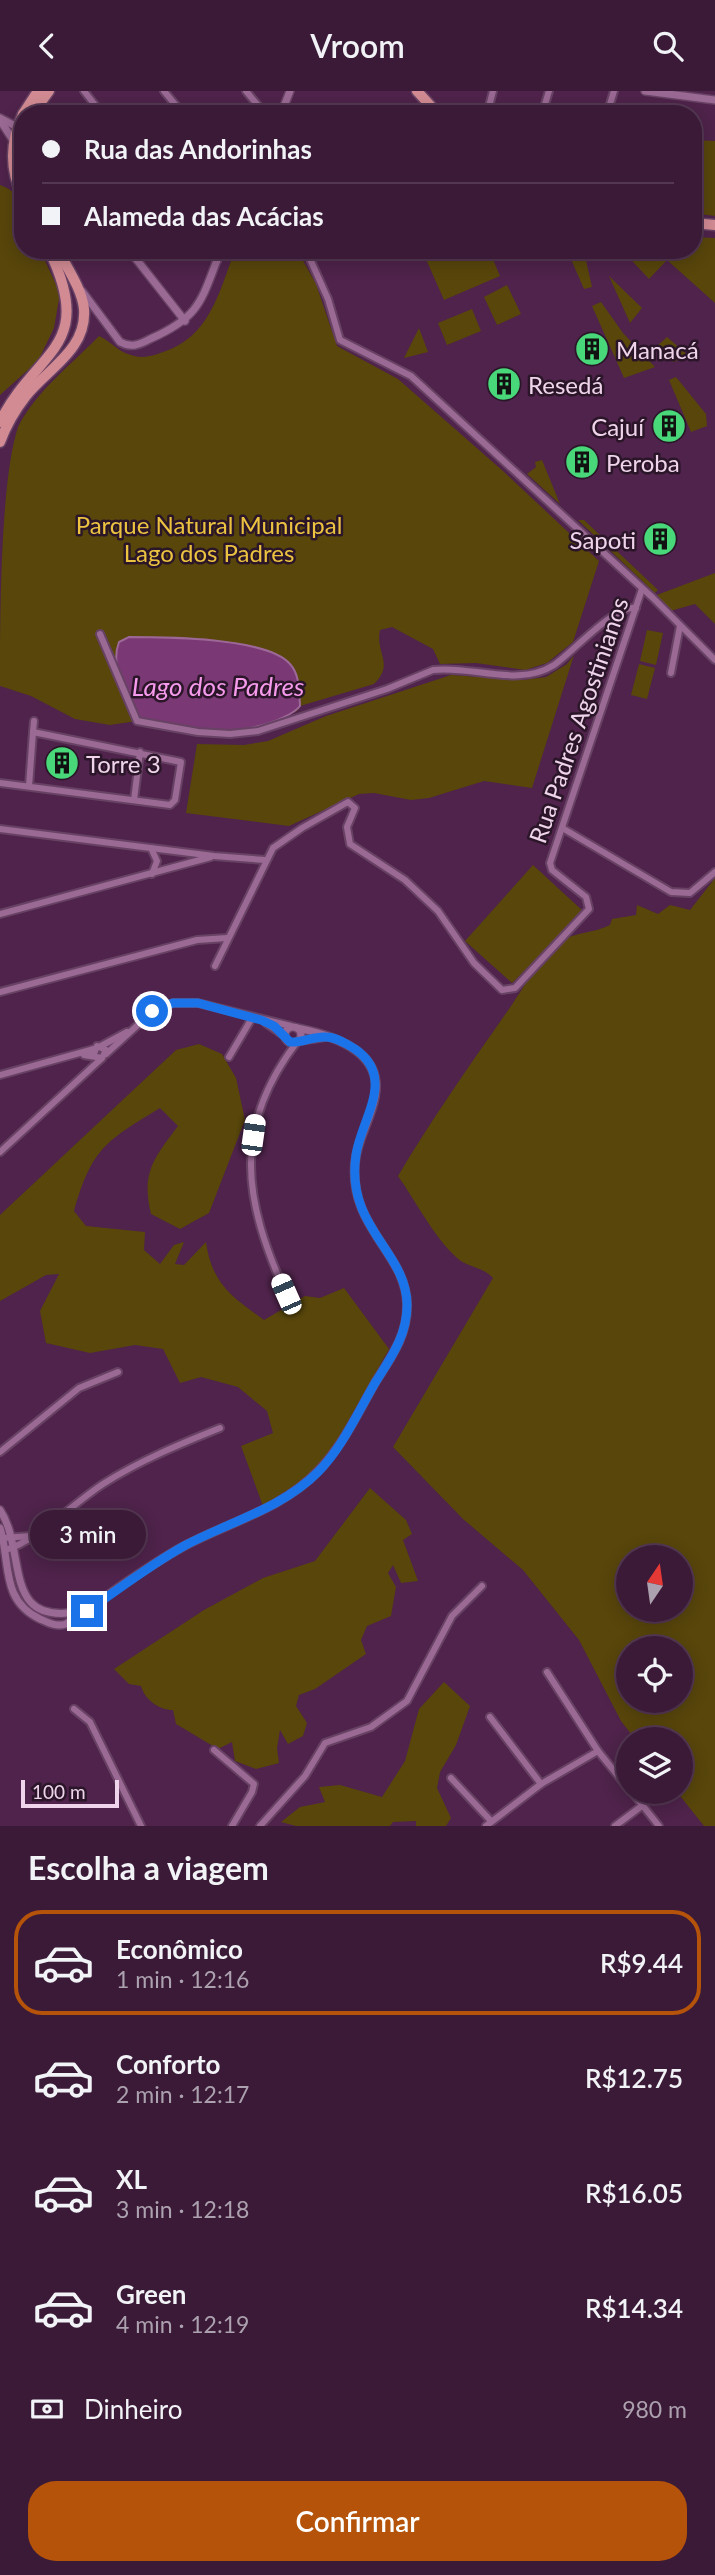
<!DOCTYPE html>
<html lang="pt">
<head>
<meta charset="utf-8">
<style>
  body { margin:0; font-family:Lato,sans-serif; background:#422340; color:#f1f3f6; height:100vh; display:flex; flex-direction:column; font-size:26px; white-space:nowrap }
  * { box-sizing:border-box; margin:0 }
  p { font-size:23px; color:#aca1ae }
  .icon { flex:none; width:38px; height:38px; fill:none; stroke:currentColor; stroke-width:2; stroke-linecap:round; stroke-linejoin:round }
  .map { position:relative; height:1735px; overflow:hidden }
  .panel { display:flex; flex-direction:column; background:#3b1a38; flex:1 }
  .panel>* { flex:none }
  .top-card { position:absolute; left:14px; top:14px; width:688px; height:154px; border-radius:28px; box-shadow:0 4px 18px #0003,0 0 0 2px #543853; display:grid; align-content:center; height:154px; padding:0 28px; background:#3b1a38 }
  .needle { width:46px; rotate:13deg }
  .controls { position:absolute; left:616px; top:1454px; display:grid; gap:14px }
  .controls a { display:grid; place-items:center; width:77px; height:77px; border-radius:50%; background:#3b1a38; box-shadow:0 4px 18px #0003,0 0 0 2px #543853; font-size:35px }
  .scale { position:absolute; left:21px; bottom:18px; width:98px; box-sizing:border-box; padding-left:7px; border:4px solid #efd4eb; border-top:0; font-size:19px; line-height:24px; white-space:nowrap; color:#efd4eb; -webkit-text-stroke:5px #2a1628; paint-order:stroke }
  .end { position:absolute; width:32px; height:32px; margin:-16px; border:9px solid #1a73e8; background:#fff; box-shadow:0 0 0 4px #fff }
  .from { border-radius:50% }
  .bubble { position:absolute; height:49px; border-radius:24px; background:#3b1a38; box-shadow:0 4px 18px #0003,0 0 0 2px #543853; font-size:23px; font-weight:600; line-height:49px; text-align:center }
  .car { position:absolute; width:21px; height:42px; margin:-21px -10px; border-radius:9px; box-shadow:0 0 5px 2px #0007; background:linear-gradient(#fff 24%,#345 0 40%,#fff 0 76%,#345 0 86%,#fff 0) }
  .top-card b { display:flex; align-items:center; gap:24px; height:66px; font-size:26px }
  .top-card b+b { border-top:2px solid #543853 }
  .top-card i { width:18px; height:18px; background:#f1f3f6 }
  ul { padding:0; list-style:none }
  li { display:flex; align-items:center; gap:21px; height:105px; margin:0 14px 10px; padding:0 14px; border:4px solid transparent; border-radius:28px }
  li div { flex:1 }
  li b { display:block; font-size:26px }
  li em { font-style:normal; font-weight:600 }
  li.current { border-color:#b45309 }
  li>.icon { width:63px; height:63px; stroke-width:1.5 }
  h2 { padding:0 28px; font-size:32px; line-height:84px }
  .pay { display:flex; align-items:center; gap:18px; height:77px; padding:0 28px; font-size:26px }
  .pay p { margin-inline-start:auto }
  .button { display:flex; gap:14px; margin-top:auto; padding:14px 28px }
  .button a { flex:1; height:80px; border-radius:28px; background:#b45309; color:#fff; font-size:28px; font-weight:600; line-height:80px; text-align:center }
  header { display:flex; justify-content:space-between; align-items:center; height:91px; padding:0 28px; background:#3b1a38; font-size:32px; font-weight:600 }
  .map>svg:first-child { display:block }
  .green { fill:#58460b; fill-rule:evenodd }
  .water { fill:#7a3974; stroke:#9d6898; stroke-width:2 }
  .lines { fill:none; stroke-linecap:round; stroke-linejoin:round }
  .minor-casing { stroke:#684264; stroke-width:10 }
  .tertiary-casing { stroke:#684264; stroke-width:10 }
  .primary-casing { stroke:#684264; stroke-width:13 }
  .minor { stroke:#9a6994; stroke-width:6 }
  .tertiary { stroke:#9a6994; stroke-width:7 }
  .primary { stroke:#d28b93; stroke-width:10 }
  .route { stroke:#1a73e8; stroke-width:9 }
  .labels { text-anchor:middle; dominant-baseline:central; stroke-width:5; stroke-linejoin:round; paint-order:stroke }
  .poi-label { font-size:24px; fill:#efd4eb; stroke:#2a1628; text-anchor:start }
  .park-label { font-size:24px; fill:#ecc340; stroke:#2a1628 }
  .street-label { font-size:24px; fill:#efd4eb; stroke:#2a1628 }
  .water-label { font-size:26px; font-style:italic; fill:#f69aec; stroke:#2a1628 }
</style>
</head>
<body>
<header><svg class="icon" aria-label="back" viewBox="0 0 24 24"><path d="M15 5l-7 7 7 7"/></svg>Vroom<svg class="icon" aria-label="search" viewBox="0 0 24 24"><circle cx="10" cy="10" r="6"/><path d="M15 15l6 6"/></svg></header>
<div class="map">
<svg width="715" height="1735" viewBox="0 0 715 1735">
  <rect width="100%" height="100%" fill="#4f234b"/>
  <!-- green -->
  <g class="green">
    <polygon points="693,49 715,50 715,125 693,122"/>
    <path d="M0 94C30 104 23 133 23 159H40L60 202 54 237 38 270 0 304Z"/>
    <polygon points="693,146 715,147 715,212 667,169 649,188 622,159 693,159"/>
    <path d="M235 159H297L316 193 337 255 398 288 503 380 599 470 573 551 547 572 525 579 476 572 440 573 433 558 392 536 380 539C375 562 395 573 374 593L300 615 297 620 276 630H137L110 634 75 628 31 605 0 595C0 530 0 390 18 336 36 300 71 274 99 245 111 250 118 261 131 264 142 268 152 265 163 261 210 246 219 201 235 159Z"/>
    <polygon points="422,159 489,159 500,185 444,209"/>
    <polygon points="567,159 575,159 579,167 585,165 592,196 584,198"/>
    <polygon points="609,185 642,217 630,232"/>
    <polygon points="507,194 521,223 497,234 484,206"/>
    <polygon points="601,211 623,242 655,276 624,287 592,215"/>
    <polygon points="472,218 481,240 447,254 438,232"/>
    <polygon points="419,237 428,261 404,267"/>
    <polygon points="667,246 689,265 673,271 655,257"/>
    <polygon points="676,286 706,323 707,335 691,341 669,289"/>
    <polygon points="542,369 560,413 527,383 536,376 535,371"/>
    <polygon points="578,429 584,429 658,499 655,502"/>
    <polygon points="715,482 715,533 695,513 670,520 654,505"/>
    <polygon points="647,539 663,542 656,574 640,570"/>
    <polygon points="574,564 532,697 484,690 429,707 411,709 374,702 359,703 289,735 186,722 197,653 244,654 268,650 326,625 451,584 523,589 546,586 567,573"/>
    <polygon points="639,573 655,577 647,608 631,604"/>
    <polygon points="533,774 584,821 512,892 465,850"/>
    <path d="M715 787V1735H704L677 1701H681V1648H635L621 1630 579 1549 523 1479 463 1428 393 1356 493 1187C482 1175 467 1177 456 1166 434 1146 415 1109 398 1085 433 1026 472 971 511 915 525 895 540 866 560 851 574 841 595 842 610 834L612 828 636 824 637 814 658 823 670 814 690 819ZM628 1466H681V1519H628ZM628 1558H681V1610H628Z"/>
    <path d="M199 953 222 963 236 987 245 1029 209 1122 180 1138 151 1123C141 1082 154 1067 178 1035L160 1017C106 1050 92 1057 74 1120L86 1135 145 1141 144 1159 160 1173 174 1154 184 1151 175 1173 184 1174 206 1151C212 1193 232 1206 264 1229L305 1205 320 1207 344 1197 389 1258 339 1346 313 1382 263 1415 241 1355 273 1342 267 1320 238 1296 201 1286 180 1292 163 1258 135 1254 90 1262 46 1252 40 1220 59 1183 46 1184 0 1210V1124L176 959Z"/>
    <path d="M370 1397 406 1429 412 1443 403 1449 418 1490 401 1492 393 1474 388 1482 396 1496 391 1525 367 1535 361 1549 366 1563 315 1598 299 1604 296 1615 307 1632 303 1645 288 1653 280 1639 277 1657 279 1672 256 1678 235 1670 232 1651 218 1658 176 1633 173 1619C159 1619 145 1609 141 1595L129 1593 114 1578 204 1519 263 1487 315 1470Z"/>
    <polygon points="444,1591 470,1615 456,1654 440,1681 437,1697 451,1727 446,1735 416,1735 416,1730 393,1731 390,1735 296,1735 281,1731 300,1716 325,1711 319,1696 340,1694 382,1706 405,1670 419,1618"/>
  </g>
  <!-- water -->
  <path class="water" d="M129 546C164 546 267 546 290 573 300 584 299 600 300 615 295 622 286 625 278 629 228 649 188 637 137 630 128 605 109 577 119 551Z"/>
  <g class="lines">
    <!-- minor casing -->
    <g class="minor-casing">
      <g id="minor">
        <polyline points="84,0 102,23"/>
        <polyline points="164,0 183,23"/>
        <polyline points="246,0 265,23"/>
        <polyline points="487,23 493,0"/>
        <polyline points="542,23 549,0"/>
        <polyline points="607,23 614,0"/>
        <polyline points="209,159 217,170"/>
        <polyline points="306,159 328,208 340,249 411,285 653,507 715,569"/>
        <path d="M100 543 137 630 198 641 230 643 258 640 387 598 433 579C472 574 518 597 554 574 573 561 614 514 636 517"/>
        <polyline points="671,582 680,535"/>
        <polyline points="33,641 34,630"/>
        <polyline points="0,692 170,714 175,709 181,671 33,641 29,695"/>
        <polyline points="134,709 140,661"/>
        <polyline points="0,738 214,765 265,769"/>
        <polyline points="564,738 671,801 690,802 715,781"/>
        <polyline points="151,757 157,770 152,783"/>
        <polyline points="0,823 211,766"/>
        <polyline points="215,875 273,757 302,737 348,711 355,717 347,736 350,753 405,789 438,820 474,872 502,899 515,897 589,818 586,806 552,779 550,772 642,498"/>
        <polyline points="0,901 197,849 227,847"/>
        <polyline points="266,932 285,945"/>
        <polyline points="101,955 127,941"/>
        <polyline points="106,963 152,921 173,912 198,912 291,935"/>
        <polyline points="84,964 102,967 106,959 97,955 94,963"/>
        <polyline points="229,966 252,927"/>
        <polyline points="0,984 94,958"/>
        <polyline points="0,1061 102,967"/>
        <path d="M286 1203C244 1110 231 1037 297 951"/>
        <polyline points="0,1361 79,1297 118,1281"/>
        <polyline points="3,1447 31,1445"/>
        <path d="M5 1459C34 1452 75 1411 103 1393 139 1370 180 1353 220 1337"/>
        <polyline points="547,1581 598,1660 628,1697"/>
        <polyline points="74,1618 90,1631 141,1735"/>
        <polyline points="490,1626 541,1693"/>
        <polyline points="214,1659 254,1693 252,1701 232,1735"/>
        <polyline points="451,1687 491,1730"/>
        <polyline points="632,1701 659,1735"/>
        <polyline points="260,1735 305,1685 325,1652 371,1636 407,1610 452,1525 482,1495"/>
        <polyline points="486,1735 541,1693 598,1660"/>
        <polyline points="615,1735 643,1714"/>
      </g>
    </g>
    <!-- tertiary casing -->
    <g class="tertiary-casing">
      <g id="tertiary">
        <polyline points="645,0 715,9"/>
        <polyline points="281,23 290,0"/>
        <polyline points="0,27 23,39"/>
        <polyline points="0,29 13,49"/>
        <polyline points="129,159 185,230"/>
        <path d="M82 200 120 251C131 257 139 254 150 248 202 225 201 209 221 159"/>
        <circle cx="293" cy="944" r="8"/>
        <polyline points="299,950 325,946"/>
        <path d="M0 1419C28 1462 0 1537 82 1520"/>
        <path d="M0 1437C11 1471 0 1509 40 1528 49 1532 56 1536 66 1533 105 1507 143 1477 186 1454 230 1431 284 1417 319 1379 343 1354 359 1320 376 1290 392 1265 408 1243 407 1213 406 1162 349 1137 355 1072 357 1048 371 1029 375 1006 384 960 332 944 297 937"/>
      </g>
    </g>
    <!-- primary casing -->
    <g class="primary-casing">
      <g id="primary">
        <polyline points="417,0 438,23"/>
        <path d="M23 23C10 51 9 78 23 106"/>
        <polyline points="23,23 38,0"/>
        <polyline points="32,23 49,0"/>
        <polyline points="23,53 23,82"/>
        <polyline points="693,132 715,134"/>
        <path d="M0 331C36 258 97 258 49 159"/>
        <path d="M0 351C6 335 15 319 26 305 47 278 87 259 84 218 82 198 67 177 58 159"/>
      </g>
    </g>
    <!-- minor -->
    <use href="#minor" class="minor"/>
    <!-- tertiary -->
    <use href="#tertiary" class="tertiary"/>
    <!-- primary -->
    <use href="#primary" class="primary"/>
  </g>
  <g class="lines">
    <!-- route -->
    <path class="route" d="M87 1520C119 1498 150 1474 184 1455 229 1431 281 1418 318 1381 342 1357 358 1321 375 1292 390 1268 407 1245 407 1215 408 1161 345 1137 356 1064 361 1028 397 987 355 958 347 953 336 946 326 946 313 945 302 952 290 951L274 935 261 929 198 912H173L152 920"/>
  </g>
  <!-- icons -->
  <defs>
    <g id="building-disc" transform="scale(1.75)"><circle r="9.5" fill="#48d779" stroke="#2a1628"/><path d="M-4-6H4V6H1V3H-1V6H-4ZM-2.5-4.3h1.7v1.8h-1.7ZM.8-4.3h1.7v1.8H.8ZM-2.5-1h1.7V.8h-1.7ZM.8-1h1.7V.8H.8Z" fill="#111"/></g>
  </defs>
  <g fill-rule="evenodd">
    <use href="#building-disc" x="592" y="258"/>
    <use href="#building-disc" x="504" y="293"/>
    <use href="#building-disc" x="669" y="335"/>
    <use href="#building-disc" x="582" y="371"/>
    <use href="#building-disc" x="660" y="448"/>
    <use href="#building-disc" x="62" y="672"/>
  </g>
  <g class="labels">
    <!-- poi labels -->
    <g class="poi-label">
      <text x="616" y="258">Manacá</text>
      <text x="528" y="293">Resedá</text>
      <text x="644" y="335" text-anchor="end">Cajuí</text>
      <text x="606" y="371">Peroba</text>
      <text x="636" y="448" text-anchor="end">Sapoti</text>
      <text x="86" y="672">Torre 3</text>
    </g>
    <!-- park labels -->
    <g class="park-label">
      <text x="209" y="433">Parque Natural Municipal<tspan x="209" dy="28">Lago dos Padres</tspan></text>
    </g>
    <!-- street labels -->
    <g class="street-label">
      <text transform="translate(578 629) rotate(-71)">Rua Padres Agostinianos</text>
    </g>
    <!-- water labels -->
    <g class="water-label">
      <text x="218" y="595">Lago dos Padres</text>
    </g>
  </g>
</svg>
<div class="controls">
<a><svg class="needle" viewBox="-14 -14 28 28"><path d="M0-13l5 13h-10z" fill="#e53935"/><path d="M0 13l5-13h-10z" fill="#aca1ae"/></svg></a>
<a><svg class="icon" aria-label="locate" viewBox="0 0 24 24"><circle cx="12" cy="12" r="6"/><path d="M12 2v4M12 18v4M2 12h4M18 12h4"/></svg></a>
<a><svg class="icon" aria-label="layers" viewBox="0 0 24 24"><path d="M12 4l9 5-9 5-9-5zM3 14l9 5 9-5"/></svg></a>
</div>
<div class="scale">100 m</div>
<i class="end from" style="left:152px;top:920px"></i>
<i class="end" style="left:87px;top:1520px"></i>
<div class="bubble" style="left:30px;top:1419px;width:116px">3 min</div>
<i class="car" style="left:253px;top:1044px;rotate:8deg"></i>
<i class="car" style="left:286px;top:1203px;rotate:336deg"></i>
<div class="top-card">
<b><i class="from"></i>Rua das Andorinhas</b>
<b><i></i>Alameda das Acácias</b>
</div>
</div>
<section class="panel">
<h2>Escolha a viagem</h2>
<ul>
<li class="current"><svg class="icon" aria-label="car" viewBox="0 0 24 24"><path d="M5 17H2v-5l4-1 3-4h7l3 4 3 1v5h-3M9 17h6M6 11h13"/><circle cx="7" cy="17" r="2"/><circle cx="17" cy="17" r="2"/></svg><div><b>Econômico</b><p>1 min · 12:16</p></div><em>R$9.44</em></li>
<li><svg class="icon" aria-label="car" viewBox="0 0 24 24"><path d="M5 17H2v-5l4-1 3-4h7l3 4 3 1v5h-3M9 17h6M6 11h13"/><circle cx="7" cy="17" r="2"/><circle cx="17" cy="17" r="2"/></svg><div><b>Conforto</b><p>2 min · 12:17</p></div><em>R$12.75</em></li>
<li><svg class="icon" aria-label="car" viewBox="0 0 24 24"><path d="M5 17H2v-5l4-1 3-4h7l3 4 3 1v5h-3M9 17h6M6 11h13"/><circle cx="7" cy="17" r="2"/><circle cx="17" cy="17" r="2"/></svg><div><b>XL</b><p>3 min · 12:18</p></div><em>R$16.05</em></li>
<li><svg class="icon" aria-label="car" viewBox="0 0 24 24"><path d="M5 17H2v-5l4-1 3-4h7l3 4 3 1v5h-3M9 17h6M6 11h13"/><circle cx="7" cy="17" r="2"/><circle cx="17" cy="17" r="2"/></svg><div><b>Green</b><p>4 min · 12:19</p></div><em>R$14.34</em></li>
</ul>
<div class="pay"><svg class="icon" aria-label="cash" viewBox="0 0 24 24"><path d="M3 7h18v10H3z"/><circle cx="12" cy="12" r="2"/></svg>Dinheiro<p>980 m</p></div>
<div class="button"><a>Confirmar</a></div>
</section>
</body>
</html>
